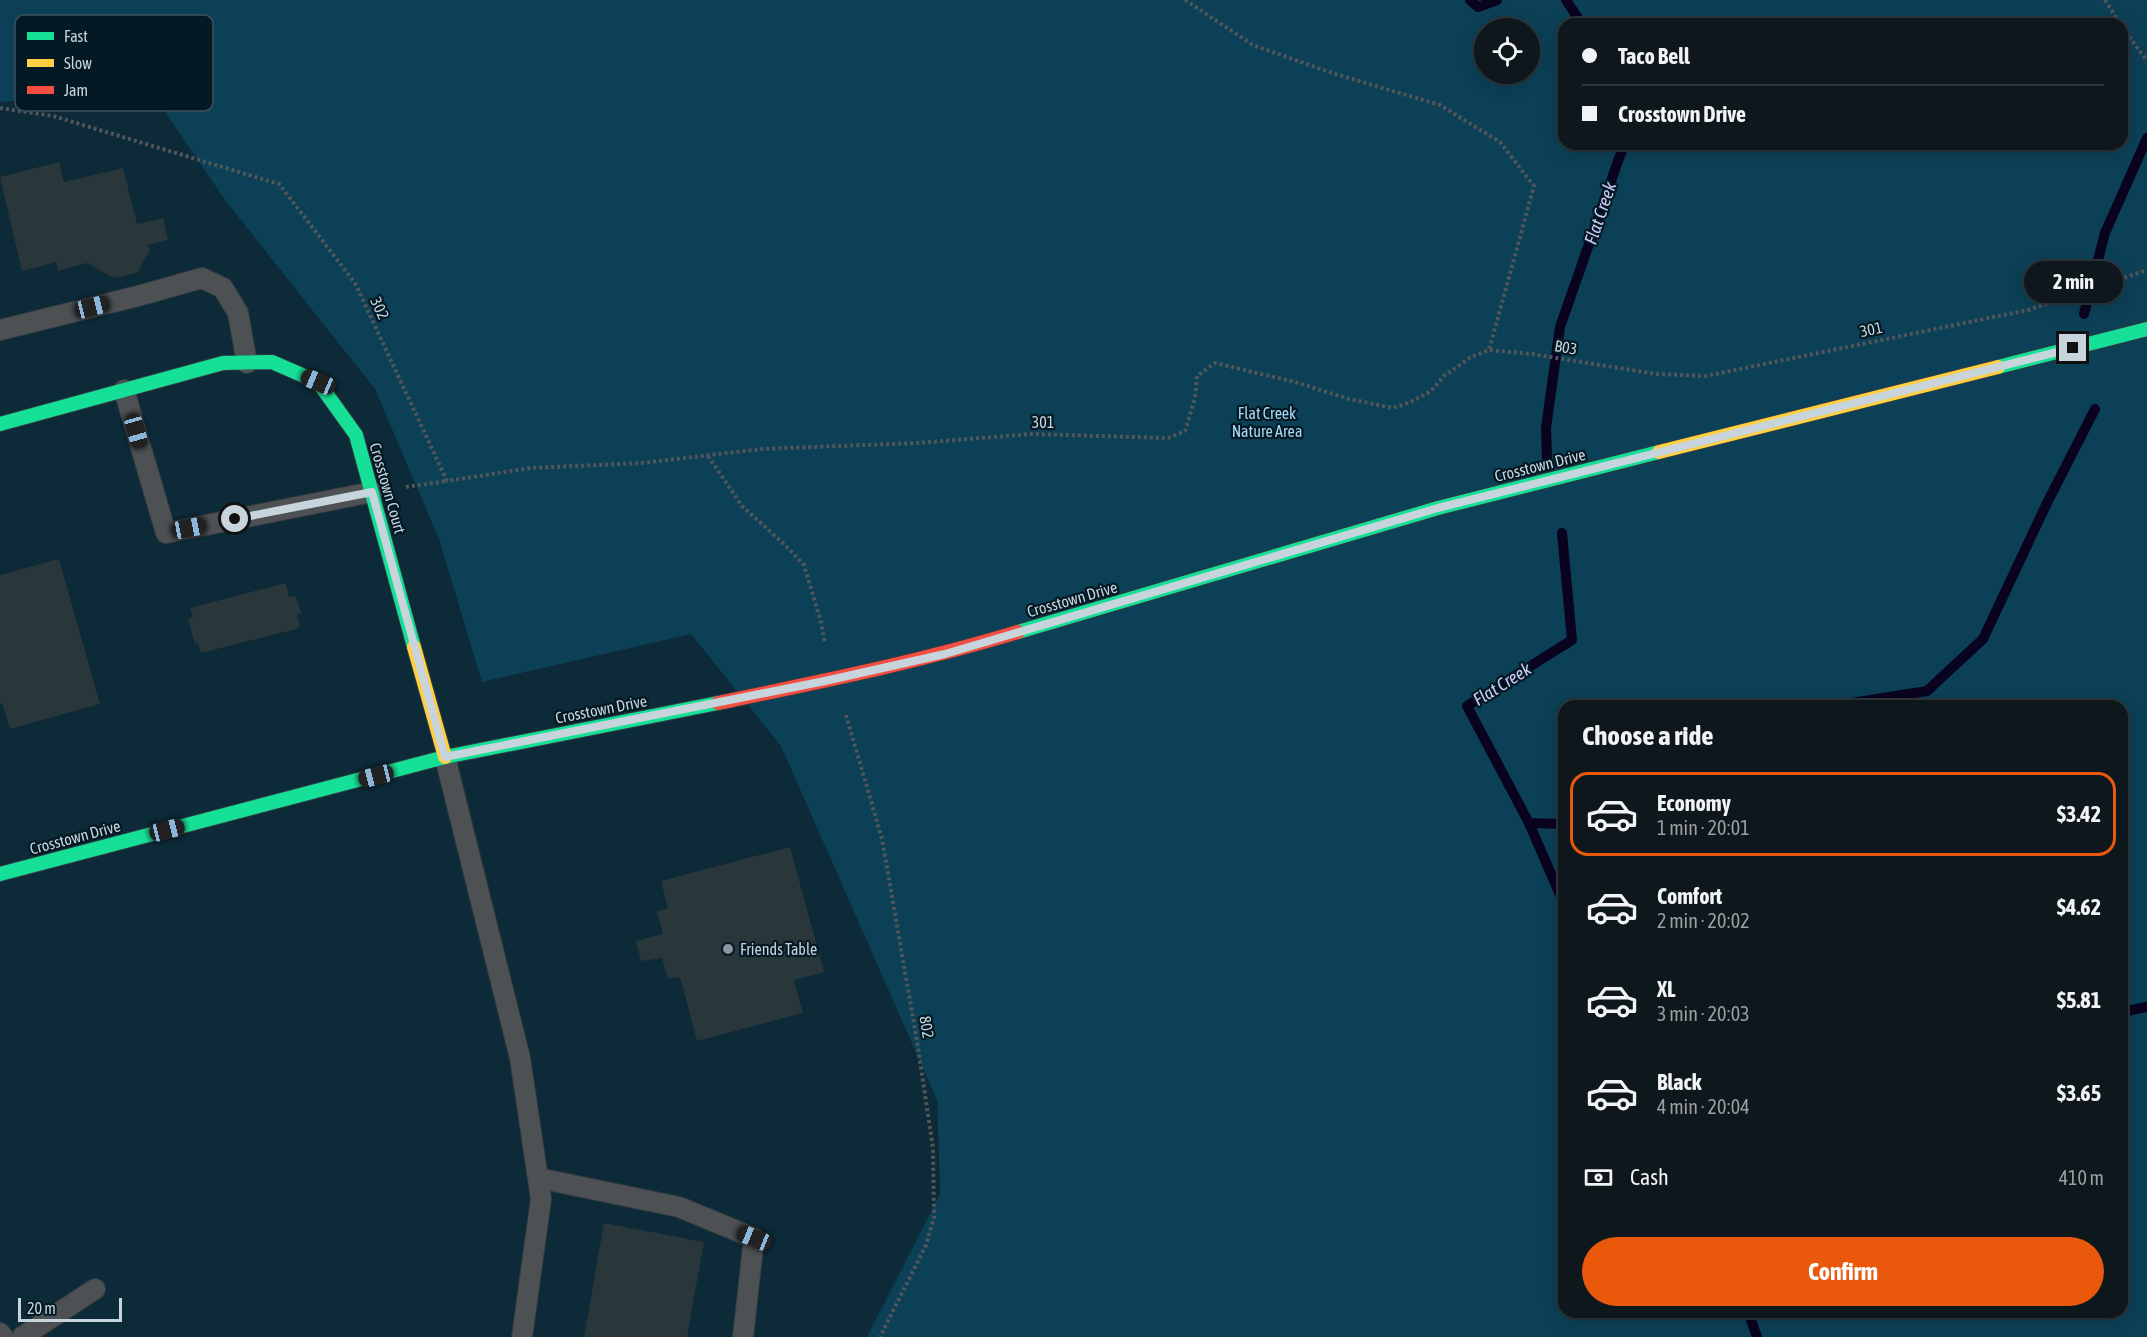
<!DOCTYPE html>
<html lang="en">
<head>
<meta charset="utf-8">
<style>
  body { margin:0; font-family:"Asap Condensed",sans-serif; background:#1c2429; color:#f1f3f6; height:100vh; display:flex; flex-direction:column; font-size:22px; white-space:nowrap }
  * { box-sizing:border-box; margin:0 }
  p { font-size:20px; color:#9b9fa3 }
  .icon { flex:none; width:33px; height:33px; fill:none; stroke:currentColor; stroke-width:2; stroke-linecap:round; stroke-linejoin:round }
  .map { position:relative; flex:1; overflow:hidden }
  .side { position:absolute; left:1558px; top:700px; width:570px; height:618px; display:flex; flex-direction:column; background:#0e171c; border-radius:18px; box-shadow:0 3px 15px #0003,0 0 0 2px #2e363b }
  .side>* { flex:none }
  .top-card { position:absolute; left:1558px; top:18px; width:570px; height:132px; border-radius:18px; box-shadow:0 3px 15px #0003,0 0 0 2px #2e363b; display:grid; align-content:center; height:132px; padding:0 24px; background:#0e171c }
  .buttons { position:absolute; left:1474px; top:18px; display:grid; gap:12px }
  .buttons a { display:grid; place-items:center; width:66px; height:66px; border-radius:50%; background:#0e171c; box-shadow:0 3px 15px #0003,0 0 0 2px #2e363b; font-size:30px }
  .scale { position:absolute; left:18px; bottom:15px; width:104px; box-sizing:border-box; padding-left:6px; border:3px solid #c7d4dc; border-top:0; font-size:16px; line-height:21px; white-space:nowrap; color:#c7d4dc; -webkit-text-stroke:4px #031924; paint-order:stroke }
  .end { position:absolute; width:27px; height:27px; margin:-14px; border:8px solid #c7d4dc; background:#111; box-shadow:0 0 0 3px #111 }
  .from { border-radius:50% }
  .bubble { position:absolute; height:42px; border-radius:21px; background:#0e171c; box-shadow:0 3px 15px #0003,0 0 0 2px #2e363b; font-size:20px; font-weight:700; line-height:42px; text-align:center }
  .car { position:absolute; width:18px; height:36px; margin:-18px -9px; border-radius:8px; box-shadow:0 0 4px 2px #0007; background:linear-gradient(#222 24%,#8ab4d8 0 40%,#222 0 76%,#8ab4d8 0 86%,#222 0) }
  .top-card b { display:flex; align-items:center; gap:21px; height:57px; font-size:22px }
  .top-card b+b { border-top:2px solid #2e363b }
  .top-card i { width:15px; height:15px; background:#f1f3f6 }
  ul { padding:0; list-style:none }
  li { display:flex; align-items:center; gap:18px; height:84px; margin:0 12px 9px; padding:0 12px; border:3px solid transparent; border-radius:18px }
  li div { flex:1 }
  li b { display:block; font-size:22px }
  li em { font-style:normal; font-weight:700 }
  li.selected { border-color:#ea580c }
  li>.icon { width:54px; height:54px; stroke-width:1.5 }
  h2 { padding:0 24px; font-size:27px; line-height:72px }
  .pay { display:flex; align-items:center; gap:15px; height:66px; padding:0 24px; font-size:22px }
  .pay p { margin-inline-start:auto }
  .button { display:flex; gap:12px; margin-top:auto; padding:12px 24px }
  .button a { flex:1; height:69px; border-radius:36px; background:#ea580c; color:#fff; font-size:24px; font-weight:700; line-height:69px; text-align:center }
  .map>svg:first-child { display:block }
  .built { fill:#0c2a38 }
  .green { fill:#0c4056; fill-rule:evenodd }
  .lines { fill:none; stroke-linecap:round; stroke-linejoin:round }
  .stream { stroke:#090320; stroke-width:10 }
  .building { fill:#29373b }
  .lane-casing { stroke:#313b41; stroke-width:22 }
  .fast-casing { stroke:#313b41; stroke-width:16 }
  .slow-casing { stroke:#313b41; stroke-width:16 }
  .jam-casing { stroke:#313b41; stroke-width:16 }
  .path { stroke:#51565a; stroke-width:4; stroke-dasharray:3 3; stroke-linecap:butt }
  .lane { stroke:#4d5154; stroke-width:20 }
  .fast { stroke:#16e098; stroke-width:14 }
  .slow { stroke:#ffcf43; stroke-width:14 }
  .jam { stroke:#f24e42; stroke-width:14 }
  .route { stroke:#c7d4dc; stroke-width:8 }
  .poi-dot { fill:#88959c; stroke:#031924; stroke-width:2 }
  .labels { text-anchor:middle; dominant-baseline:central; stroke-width:4.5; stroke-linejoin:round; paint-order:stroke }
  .street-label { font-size:16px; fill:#c7d4dc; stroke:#031924 }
  .park-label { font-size:16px; fill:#a8d7f1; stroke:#031924 }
  .poi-label { font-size:16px; fill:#c7d4dc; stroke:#031924; text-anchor:start }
  .water-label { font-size:18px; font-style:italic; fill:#cfc9f5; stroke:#031924 }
  .key { fill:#031924; stroke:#3e515b; stroke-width:1.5 }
  .key-label { font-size:16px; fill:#c7d4dc }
</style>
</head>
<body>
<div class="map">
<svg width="2147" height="1337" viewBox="0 0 2147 1337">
  <rect width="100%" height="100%" fill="#131f26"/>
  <!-- built -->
  <polygon class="built" points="0,7 172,20 922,639 944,1337 0,1337"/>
  <!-- green -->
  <path class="green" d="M0 0H2147V1337H867L940 1194 937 1100 781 746 691 634 482 682 439 539 375 389 225 200 151 91 0 102ZM1564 24H2122V144H1564ZM1485 28H1530V74H1485ZM1564 706H2122V1312H1564Z"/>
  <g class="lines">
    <!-- stream -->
    <g class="stream">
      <polyline points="1470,0 1478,7 1497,0"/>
      <polyline points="1566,0 1582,24"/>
      <polyline points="2084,314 2105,233 2147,138"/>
      <polyline points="1547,458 1546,428 1560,327 1624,144"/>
      <polyline points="1562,533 1572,640 1467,706 1529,823 1564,904"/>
      <polyline points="1833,706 1927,691 1983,639 2047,503 2095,409"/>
      <polyline points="1529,823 1564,824"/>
      <polyline points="2122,1012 2147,1007"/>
      <polyline points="1748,1312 1757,1337"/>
    </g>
  </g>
  <!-- building -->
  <g class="building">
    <polygon points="59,162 64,182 123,168 137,224 163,218 168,240 147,245 150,250 137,273 114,278 87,263 58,271 56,262 22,271 0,177"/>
    <polygon points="59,559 100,704 10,729 2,703 0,704 0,575"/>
    <polygon points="286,583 289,597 296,596 301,613 297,614 300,628 201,653 198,643 195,644 188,619 193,618 190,608"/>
    <polygon points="790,847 824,972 794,980 803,1013 697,1041 680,977 668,979 662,958 641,961 636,941 663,934 657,911 668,908 661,881"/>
    <polygon points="604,1223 704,1242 687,1337 584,1337"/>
  </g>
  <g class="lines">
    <!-- lane casing -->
    <g class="lane-casing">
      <g id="lane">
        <polyline points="0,330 138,296 202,278 223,288 238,313 247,363"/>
        <polyline points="124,390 166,533 372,492"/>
        <polyline points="445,757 520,1058 541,1199 522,1337"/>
        <polyline points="538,1178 679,1207 754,1238 743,1337"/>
        <polyline points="0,1333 3,1337"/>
        <polyline points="22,1337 95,1289"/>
      </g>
    </g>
    <!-- fast casing -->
    <g class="fast-casing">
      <g id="fast">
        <polyline points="1998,367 2147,329"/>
        <polyline points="0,424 223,363 272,362 318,382 356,435 414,647"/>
        <polyline points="1018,632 1438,508 1659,452"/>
        <polyline points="0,874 445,757 718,703"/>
      </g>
    </g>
    <!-- slow casing -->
    <g class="slow-casing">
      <g id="slow">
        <polyline points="1659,452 1998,367"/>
        <polyline points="414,647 445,757"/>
      </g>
    </g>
    <!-- jam casing -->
    <g class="jam-casing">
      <path id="jam" d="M718 703C819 682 919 662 1018 632"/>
    </g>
    <!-- path -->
    <g class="path">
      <polyline points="1185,0 1253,45 1332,73 1440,105 1500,142 1534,186 1489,350"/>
      <polyline points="2105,0 2120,24"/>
      <polyline points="2122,27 2147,61"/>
      <polyline points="0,108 53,116 279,184 355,283 447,481 530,468 642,463 761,449 917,443 1031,434 1168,438 1185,431 1195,398 1197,376 1215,363 1295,382 1349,399 1393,408 1411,402 1431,391 1444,376 1471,357 1489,350 1532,354 1656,374 1706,376 2028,310 2147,270"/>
      <polyline points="708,456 742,506 785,545 804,565 821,622 825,644"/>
      <polyline points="406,487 447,481"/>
      <polyline points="846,715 882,839 917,1041 933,1148 934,1217 926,1245 880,1337"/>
    </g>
    <!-- lane -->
    <use href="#lane" class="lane"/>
    <!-- fast -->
    <use href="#fast" class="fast"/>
    <!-- slow -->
    <use href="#slow" class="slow"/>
    <!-- jam -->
    <use href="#jam" class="jam"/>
  </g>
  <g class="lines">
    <!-- route -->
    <polyline class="route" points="235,519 372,492 445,757 825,681 945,654 1438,508 2073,348"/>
  </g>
  <!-- markers -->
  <circle class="poi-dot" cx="728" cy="949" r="6"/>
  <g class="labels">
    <!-- street labels -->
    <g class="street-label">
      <text transform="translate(380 308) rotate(65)">302</text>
      <text transform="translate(1871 329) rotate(-12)">301</text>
      <text transform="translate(1566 347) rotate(10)">B03</text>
      <text x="1043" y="422">301</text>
      <text transform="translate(1540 465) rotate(-14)">Crosstown Drive</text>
      <text transform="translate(388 488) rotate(74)">Crosstown Court</text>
      <text transform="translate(1072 599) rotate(-16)">Crosstown Drive</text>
      <text transform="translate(601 709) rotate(-11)">Crosstown Drive</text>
      <text transform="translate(75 837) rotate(-15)">Crosstown Drive</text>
      <text transform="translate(927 1027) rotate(80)">802</text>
    </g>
    <!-- park labels -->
    <g class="park-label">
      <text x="1267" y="413">Flat Creek<tspan x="1267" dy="18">Nature Area</tspan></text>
    </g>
    <!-- poi labels -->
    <g class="poi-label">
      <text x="740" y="949">Friends Table</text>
    </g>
    <!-- water labels -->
    <g class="water-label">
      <text transform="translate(1600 213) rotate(-71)">Flat Creek</text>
      <text transform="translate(1502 684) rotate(-32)">Flat Creek</text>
    </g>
  </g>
  <!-- legend -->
  <rect x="15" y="15" width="198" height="96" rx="9" class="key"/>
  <rect x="27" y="32" width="27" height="8" fill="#16e098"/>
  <rect x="27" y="59" width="27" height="8" fill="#ffcf43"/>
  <rect x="27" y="86" width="27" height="8" fill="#f24e42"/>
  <g class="key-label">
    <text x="64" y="42">Fast</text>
    <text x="64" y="69">Slow</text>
    <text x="64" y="96">Jam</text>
  </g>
</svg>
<div class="buttons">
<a><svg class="icon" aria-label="locate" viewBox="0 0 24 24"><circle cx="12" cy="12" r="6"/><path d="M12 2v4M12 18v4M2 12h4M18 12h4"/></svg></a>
</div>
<div class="scale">20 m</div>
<i class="end from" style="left:235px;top:519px"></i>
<i class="end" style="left:2073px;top:348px"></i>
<div class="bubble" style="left:2024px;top:261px;width:99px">2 min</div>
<i class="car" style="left:92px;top:307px;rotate:76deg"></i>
<i class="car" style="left:318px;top:382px;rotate:293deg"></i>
<i class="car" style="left:136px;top:431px;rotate:164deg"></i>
<i class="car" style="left:189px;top:528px;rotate:79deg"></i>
<i class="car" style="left:376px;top:776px;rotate:256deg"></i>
<i class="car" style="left:167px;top:830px;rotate:76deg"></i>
<i class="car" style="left:754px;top:1238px;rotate:292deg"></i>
<div class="top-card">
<b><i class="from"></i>Taco Bell</b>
<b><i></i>Crosstown Drive</b>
</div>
<section class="side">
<h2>Choose a ride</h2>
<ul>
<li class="selected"><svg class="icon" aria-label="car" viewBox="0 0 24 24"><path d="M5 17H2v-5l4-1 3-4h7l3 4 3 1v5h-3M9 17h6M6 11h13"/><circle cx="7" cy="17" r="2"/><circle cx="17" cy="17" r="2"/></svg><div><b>Economy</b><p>1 min · 20:01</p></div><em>$3.42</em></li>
<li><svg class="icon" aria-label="car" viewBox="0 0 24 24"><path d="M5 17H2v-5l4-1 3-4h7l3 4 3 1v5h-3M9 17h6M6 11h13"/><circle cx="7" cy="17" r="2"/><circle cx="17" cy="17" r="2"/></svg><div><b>Comfort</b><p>2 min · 20:02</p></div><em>$4.62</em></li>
<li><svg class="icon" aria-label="car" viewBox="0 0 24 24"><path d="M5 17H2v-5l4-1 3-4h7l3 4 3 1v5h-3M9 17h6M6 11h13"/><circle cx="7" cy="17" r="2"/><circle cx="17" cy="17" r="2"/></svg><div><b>XL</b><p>3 min · 20:03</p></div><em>$5.81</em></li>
<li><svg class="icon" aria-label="car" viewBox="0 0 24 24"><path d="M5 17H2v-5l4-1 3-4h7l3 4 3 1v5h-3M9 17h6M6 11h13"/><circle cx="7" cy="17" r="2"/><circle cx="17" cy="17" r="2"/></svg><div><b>Black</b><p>4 min · 20:04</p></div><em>$3.65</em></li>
</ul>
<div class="pay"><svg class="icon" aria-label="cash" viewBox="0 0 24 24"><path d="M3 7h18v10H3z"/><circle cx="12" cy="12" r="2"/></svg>Cash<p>410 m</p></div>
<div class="button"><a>Confirm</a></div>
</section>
</div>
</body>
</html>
